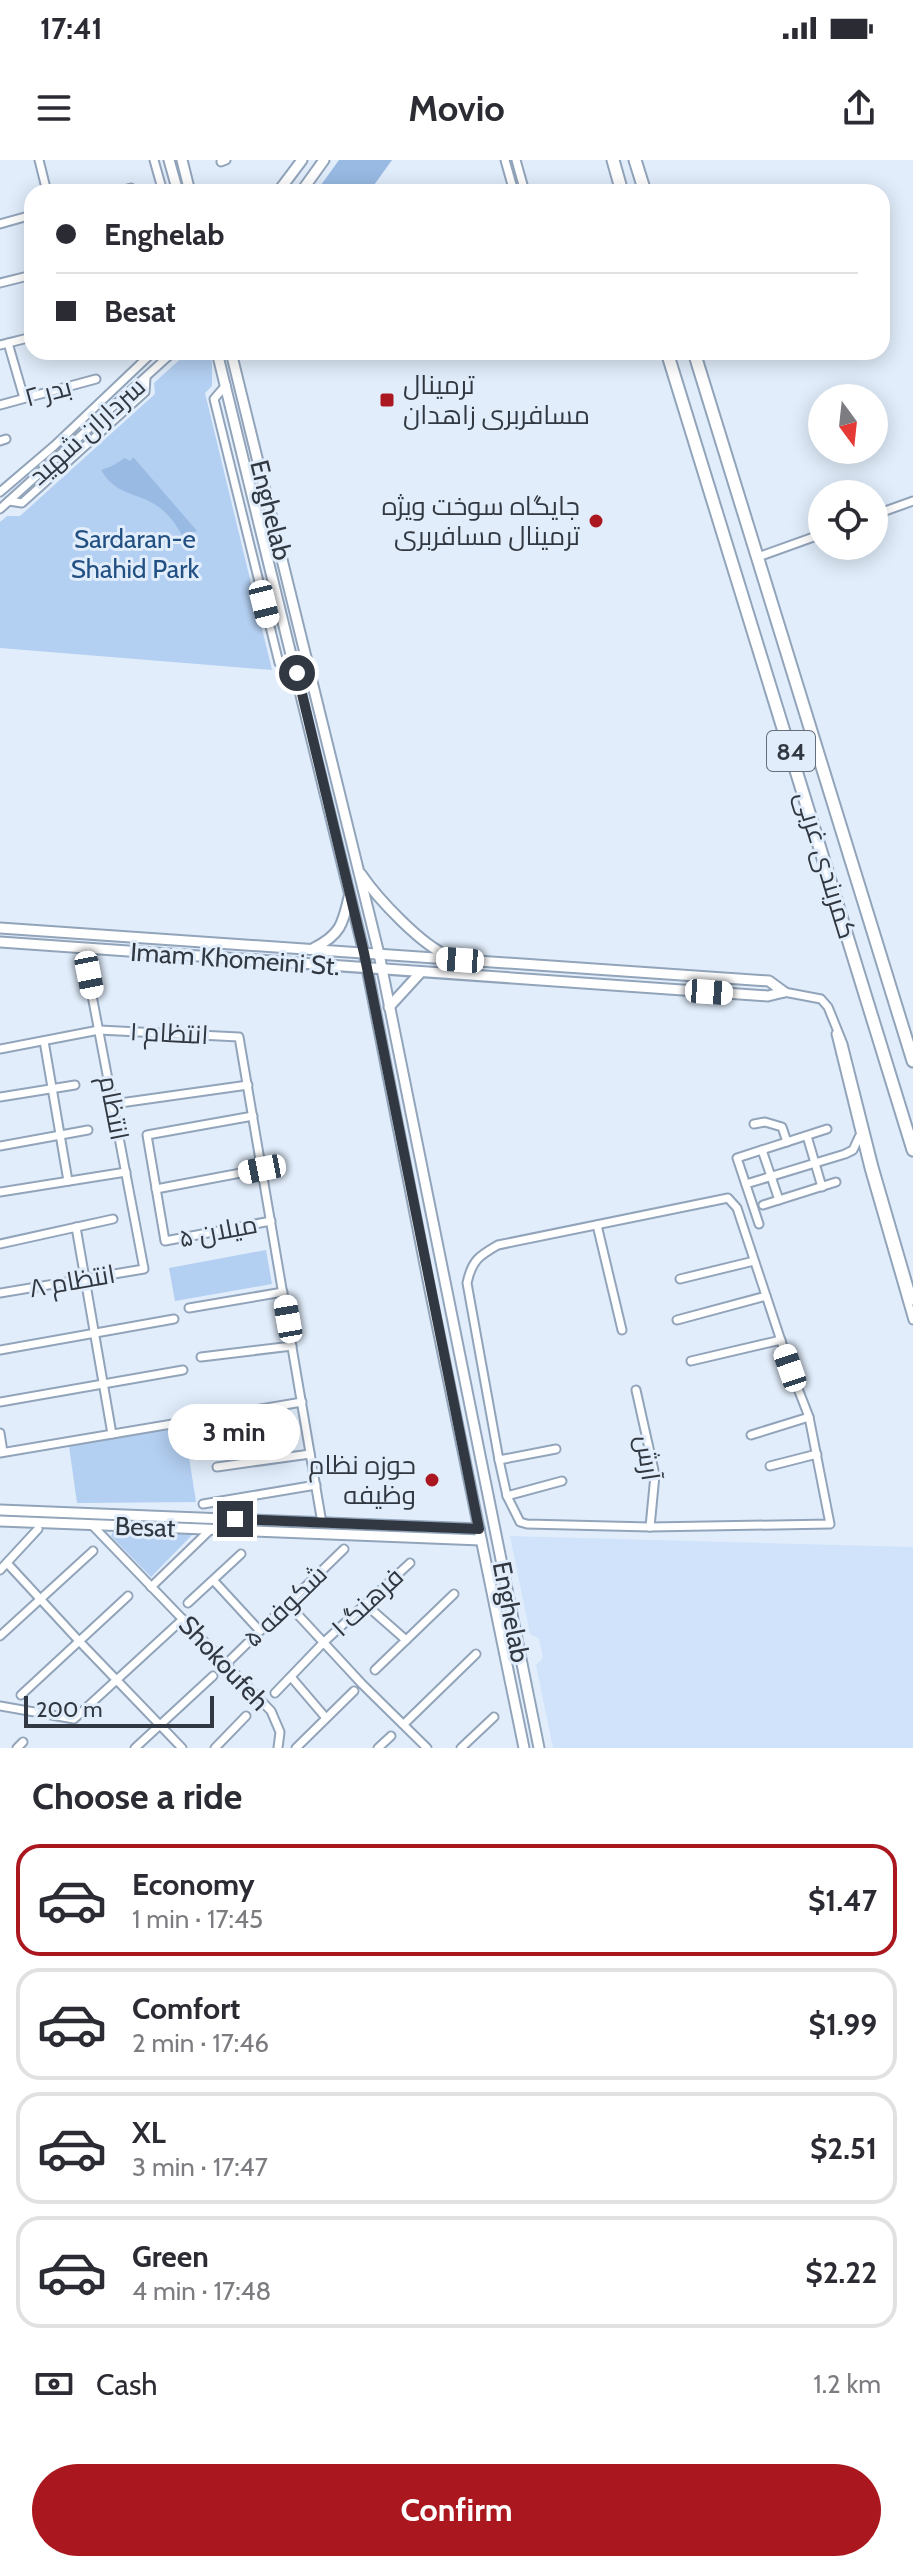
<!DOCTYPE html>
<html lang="en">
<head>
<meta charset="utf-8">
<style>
  body { margin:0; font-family:Cabin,Cairo,sans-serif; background:#f2f2f3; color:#2b2b33; height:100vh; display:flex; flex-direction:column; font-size:30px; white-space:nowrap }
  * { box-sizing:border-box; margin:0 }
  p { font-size:26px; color:#7c7c81 }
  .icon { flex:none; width:44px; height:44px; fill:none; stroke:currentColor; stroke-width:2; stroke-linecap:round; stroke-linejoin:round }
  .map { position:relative; height:1588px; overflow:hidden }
  .sheet { display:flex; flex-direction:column; background:#fff; flex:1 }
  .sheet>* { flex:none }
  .hud { position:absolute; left:24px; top:24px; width:866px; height:176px; border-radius:24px; box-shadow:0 4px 20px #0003; display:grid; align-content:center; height:176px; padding:0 32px; background:#fff }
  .needle { width:52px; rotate:165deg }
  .tools { position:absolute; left:808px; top:224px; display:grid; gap:16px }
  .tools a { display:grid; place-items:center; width:80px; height:80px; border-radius:50%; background:#fff; box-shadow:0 4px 20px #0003; font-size:40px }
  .scale { position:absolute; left:24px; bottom:20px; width:190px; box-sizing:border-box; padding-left:8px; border:4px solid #313841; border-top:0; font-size:22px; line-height:28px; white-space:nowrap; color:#313841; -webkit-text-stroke:6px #e1edfb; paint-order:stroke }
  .end { position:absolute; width:36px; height:36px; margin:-18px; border:10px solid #313841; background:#fff; box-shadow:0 0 0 4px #fff }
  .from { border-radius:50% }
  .bubble { position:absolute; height:56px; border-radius:28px; background:#fff; box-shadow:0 4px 20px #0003; font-size:26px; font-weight:800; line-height:56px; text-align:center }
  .car { position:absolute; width:24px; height:48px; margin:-24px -12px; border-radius:10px; box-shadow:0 0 6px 2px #0007; background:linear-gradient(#fff 24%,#345 0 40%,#fff 0 76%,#345 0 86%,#fff 0) }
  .hud b { display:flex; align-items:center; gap:28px; height:76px; font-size:30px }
  .hud b+b { border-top:2px solid #e1e1e2 }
  .hud i { width:20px; height:20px; background:#2b2b33 }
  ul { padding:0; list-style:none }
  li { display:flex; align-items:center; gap:24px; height:112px; margin:0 16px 12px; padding:0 16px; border:4px solid #e1e1e2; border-radius:24px }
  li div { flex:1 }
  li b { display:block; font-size:30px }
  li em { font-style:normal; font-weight:800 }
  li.active { border-color:#ab171e }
  li>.icon { width:72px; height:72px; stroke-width:1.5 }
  h2 { padding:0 32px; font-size:36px; line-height:96px }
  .pay { display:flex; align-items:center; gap:20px; height:88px; padding:0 32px; font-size:30px }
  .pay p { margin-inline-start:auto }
  .action { display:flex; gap:16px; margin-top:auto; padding:16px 32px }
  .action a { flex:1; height:92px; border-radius:48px; background:#ab171e; color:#fff; font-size:32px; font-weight:800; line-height:92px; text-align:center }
  .status { display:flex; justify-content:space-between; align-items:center; height:56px; padding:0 40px; background:#fff; direction:ltr }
  .status svg { height:22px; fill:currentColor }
  header { display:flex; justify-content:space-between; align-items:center; height:104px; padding:0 32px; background:#fff; font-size:36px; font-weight:800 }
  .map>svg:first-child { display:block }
  .built { fill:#d0e3fb }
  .green { fill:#b3cff1 }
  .forest { fill:#98bae3 }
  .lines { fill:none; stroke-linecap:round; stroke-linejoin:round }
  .minor-casing { stroke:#92a4ba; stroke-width:11 }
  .major-casing { stroke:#92a4ba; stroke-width:13 }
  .highway-casing { stroke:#92a4ba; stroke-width:15 }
  .minor { stroke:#fff; stroke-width:7 }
  .major { stroke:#fff; stroke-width:9 }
  .highway { stroke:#fff; stroke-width:11 }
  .route { stroke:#313841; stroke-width:10 }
  .poi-dot { fill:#ab171e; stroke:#e1edfb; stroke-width:3 }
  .labels { text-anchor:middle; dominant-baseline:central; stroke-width:6; stroke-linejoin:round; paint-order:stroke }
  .shield { fill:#e1edfb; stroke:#666e79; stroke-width:2 }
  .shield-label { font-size:24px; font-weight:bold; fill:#313841 }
  .poi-label { font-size:26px; fill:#313841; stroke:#e1edfb; text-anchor:end }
  .street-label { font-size:26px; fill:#313841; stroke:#e1edfb }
  .park-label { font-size:26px; fill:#225083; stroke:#e1edfb }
</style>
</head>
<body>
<div class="status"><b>17:41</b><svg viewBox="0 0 49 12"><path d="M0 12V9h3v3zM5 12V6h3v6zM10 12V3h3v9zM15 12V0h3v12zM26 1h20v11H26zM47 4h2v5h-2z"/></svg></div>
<header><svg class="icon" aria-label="menu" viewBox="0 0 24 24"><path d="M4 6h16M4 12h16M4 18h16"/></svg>Movio<svg class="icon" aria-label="share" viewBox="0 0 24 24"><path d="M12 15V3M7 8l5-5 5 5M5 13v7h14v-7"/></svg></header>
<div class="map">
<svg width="913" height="1588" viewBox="0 0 913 1588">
  <rect width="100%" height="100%" fill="#e1edfb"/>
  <!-- built -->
  <polygon class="built" points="510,1376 913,1387 913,1588 553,1588 536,1505 543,1498 540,1483 539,1479 530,1474"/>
  <!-- green -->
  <g class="green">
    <polygon points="200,192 212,201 212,226 205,233 206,237 272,510 0,488 0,362 7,356 20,356 155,234 154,223 187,193"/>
    <polygon points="266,1090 272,1124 175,1141 169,1108"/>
    <polygon points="184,1265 196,1342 77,1343 69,1286"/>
    <polygon points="114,1370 191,1373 192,1375 151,1417 111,1376"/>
  </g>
  <!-- forest -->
  <g class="forest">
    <polygon points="339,0 392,0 369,32 326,32 321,25"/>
    <path d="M134 297V298L197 371 182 375C175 363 168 353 156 345 133 331 117 336 101 310L112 306 125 298 130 301Z"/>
  </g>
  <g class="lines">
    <!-- minor casing -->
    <g class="minor-casing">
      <g id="minor">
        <polyline points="39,0 47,32"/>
        <polyline points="154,0 163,32"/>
        <polyline points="505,0 514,32"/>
        <polyline points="516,0 525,32"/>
        <polyline points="221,2 226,0"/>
        <polyline points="116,32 131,28"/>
        <polyline points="0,64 32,55"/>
        <polyline points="0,123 32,115"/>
        <polyline points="8,183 24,238"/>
        <polyline points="0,185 32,177"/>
        <polyline points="565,192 567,194"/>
        <polyline points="226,225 214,239 279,503 296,512"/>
        <polyline points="0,245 96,219"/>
        <polyline points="0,281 6,279"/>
        <polyline points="0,332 54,286 153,192"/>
        <polyline points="9,341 22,343 145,232 146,218"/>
        <polyline points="0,349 173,192"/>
        <polyline points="874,355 913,341"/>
        <polyline points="758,397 822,374"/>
        <polyline points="784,832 821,839 828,847 843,884 874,1007 913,1141"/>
        <polyline points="836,874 869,1008 913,1160"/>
        <polyline points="44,881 68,1021"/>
        <polyline points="0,889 99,870 239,877 322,1363"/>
        <polyline points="0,937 75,925"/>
        <polyline points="113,944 248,925"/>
        <polyline points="253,956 147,975 165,1081 271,1061"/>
        <polyline points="754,964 765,962 782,967 787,982"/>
        <polyline points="807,976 822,1027"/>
        <polyline points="0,986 88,970"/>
        <polyline points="762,990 779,1040"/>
        <polyline points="746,1024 845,994 853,990 859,977"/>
        <polyline points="156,1029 262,1009"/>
        <polyline points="0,1032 126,1012"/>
        <path d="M728 1038 737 1048 790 1208 809 1257 830 1364 650 1367 527 1364 520 1362 507 1336 499 1300 467 1123C472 1100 479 1096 498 1085Z"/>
        <polyline points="763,1045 836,1022"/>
        <polyline points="759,1064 737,998 827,969"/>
        <polyline points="597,1065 622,1170"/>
        <polyline points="76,1067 112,1274"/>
        <polyline points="0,1084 113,1059"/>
        <polyline points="680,1119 754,1101"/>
        <polyline points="0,1133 144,1109 83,788"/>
        <polyline points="189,1148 283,1132"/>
        <polyline points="677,1160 766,1136"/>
        <polyline points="0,1190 174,1159"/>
        <polyline points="201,1197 292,1186"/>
        <polyline points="691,1201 781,1180"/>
        <polyline points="636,1230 655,1315 650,1367"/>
        <polyline points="0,1242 183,1210"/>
        <polyline points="0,1273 3,1292"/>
        <polyline points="751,1275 809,1257"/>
        <polyline points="0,1293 302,1242"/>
        <polyline points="499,1300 556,1289"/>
        <polyline points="770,1306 817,1294"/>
        <polyline points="217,1307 310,1294"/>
        <polyline points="507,1336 562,1321"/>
        <polyline points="203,1344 316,1325"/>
        <polyline points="92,1365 271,1551 280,1572 278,1588"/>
        <polyline points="7,1403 79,1481 182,1588"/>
        <polyline points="0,1410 38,1369"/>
        <polyline points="214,1421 260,1471"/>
        <polyline points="151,1427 210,1370"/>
        <polyline points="188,1443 241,1394"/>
        <polyline points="288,1444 362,1524 427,1588"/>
        <polyline points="365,1444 406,1480"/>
        <polyline points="0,1476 93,1391"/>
        <polyline points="226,1504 344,1389"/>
        <polyline points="375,1510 454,1434"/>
        <polyline points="291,1517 326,1558"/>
        <polyline points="275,1533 324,1482 410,1403"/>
        <polyline points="21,1535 128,1436"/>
        <polyline points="0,1546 74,1559 183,1459"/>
        <polyline points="404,1564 476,1494"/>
        <polyline points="17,1588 23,1582"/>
        <polyline points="135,1588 213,1516"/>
        <polyline points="215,1588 246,1556"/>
        <polyline points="296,1588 354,1531"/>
        <polyline points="378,1588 391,1576"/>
        <polyline points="461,1588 494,1557"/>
      </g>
    </g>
    <!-- major casing -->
    <g class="major-casing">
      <g id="major">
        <polyline points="169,0 178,32"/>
        <polyline points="182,0 190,32"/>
        <polyline points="278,32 302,0"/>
        <polyline points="301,32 324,0"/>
        <polyline points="217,192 364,793 430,1130 524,1588"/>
        <polyline points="231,192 379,794 539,1588"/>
        <path d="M361 714C377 738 423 787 449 796"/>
        <polyline points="0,768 769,821 784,832"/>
        <polyline points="0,782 768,836 784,832"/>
        <path d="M314 788C340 775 343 764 349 737"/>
        <polyline points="389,847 421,812"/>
        <polyline points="0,1350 479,1369"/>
        <polyline points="0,1361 481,1380"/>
      </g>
    </g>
    <!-- highway casing -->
    <g class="highway-casing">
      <g id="highway">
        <polyline points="613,0 622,32"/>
        <polyline points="635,0 645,32"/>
        <polyline points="667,192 913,990"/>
        <polyline points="694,192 913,901"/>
      </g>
    </g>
    <!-- minor -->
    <use href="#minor" class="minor"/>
    <!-- major -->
    <use href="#major" class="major"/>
    <!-- highway -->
    <use href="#highway" class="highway"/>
  </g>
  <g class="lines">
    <!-- route -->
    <polyline class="route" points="235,1359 479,1369 364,793 297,513"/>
  </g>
  <!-- markers -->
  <g class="poi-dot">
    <rect x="379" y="232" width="16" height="16" rx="4"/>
    <circle cx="596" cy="361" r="8"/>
    <circle cx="432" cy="1320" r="8"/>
  </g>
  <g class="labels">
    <!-- shield labels -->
    <rect class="shield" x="767" y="571" width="48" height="40" rx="6"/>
    <g class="shield-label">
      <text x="791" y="591">84</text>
    </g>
    <!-- poi labels -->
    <g class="poi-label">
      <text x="403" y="225" text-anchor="start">ترمینال<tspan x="403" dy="30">مسافربری زاهدان</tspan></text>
      <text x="580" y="346">جایگاه سوخت ویژه<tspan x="580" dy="30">ترمینال مسافربری</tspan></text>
      <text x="416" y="1305">حوزه نظام<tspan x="416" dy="30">وظیفه</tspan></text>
    </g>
    <!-- street labels -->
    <g class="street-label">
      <text transform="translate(48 232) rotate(-15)">بدر ۲</text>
      <text transform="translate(87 271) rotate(-42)">سرداران شهید</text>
      <text transform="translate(271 350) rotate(76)">Enghelab</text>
      <text transform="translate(826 705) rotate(73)">کمربندی غربی</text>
      <text transform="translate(235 799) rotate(4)">Imam Khomeini St.</text>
      <text transform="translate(169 873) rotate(3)">انتظام ۱</text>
      <text transform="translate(114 948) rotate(79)">انتظام</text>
      <text transform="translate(218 1071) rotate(-11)">میلان ۵</text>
      <text transform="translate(72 1121) rotate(-10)">انتظام ۸</text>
      <text transform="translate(648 1298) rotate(82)">آرش</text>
      <text transform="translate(145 1367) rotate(2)">Besat</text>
      <text transform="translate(367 1442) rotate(-43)">فرهنگ ۱</text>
      <text transform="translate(285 1446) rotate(-44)">شکوفه ۵</text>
      <text transform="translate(511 1452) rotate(79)">Enghelab</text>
      <text transform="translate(224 1503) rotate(47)">Shokoufeh</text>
    </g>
    <!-- park labels -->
    <g class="park-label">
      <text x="135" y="379">Sardaran-e<tspan x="135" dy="30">Shahid Park</tspan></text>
    </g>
  </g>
</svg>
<div class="tools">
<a><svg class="needle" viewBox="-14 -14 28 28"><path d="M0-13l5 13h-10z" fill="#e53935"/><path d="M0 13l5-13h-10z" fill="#7c7c81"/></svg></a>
<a><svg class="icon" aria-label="locate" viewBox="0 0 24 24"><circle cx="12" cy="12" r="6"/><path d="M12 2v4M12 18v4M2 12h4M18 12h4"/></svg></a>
</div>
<div class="scale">200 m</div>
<i class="end from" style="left:297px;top:513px"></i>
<i class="end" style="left:235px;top:1359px"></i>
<div class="bubble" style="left:168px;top:1244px;width:132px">3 min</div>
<i class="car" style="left:264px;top:444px;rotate:166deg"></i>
<i class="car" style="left:460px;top:800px;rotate:274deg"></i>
<i class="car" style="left:89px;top:815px;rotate:169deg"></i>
<i class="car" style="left:709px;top:832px;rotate:94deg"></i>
<i class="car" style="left:262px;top:1009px;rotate:259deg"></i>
<i class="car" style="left:288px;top:1159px;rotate:350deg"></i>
<i class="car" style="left:790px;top:1208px;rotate:341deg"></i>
<div class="hud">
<b><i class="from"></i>Enghelab</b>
<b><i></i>Besat</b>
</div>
</div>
<section class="sheet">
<h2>Choose a ride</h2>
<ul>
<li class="active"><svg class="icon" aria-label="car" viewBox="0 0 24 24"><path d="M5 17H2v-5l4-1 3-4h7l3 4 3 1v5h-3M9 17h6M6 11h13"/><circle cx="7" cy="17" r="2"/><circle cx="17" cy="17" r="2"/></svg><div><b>Economy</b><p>1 min · 17:45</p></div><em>$1.47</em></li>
<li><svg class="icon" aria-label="car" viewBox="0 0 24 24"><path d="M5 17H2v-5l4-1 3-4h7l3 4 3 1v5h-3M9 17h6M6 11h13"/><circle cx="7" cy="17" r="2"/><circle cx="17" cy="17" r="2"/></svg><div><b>Comfort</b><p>2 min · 17:46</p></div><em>$1.99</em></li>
<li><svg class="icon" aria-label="car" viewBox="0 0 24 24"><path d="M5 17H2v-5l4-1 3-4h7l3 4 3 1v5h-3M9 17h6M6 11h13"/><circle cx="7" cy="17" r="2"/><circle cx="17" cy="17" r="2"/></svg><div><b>XL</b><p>3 min · 17:47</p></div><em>$2.51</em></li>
<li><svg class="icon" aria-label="car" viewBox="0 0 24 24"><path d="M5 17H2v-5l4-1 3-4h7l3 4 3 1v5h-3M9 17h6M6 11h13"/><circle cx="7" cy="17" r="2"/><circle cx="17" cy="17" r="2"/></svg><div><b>Green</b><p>4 min · 17:48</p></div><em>$2.22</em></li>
</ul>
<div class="pay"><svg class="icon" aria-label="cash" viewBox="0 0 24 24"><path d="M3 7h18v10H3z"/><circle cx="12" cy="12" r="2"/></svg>Cash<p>1.2 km</p></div>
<div class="action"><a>Confirm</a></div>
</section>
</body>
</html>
